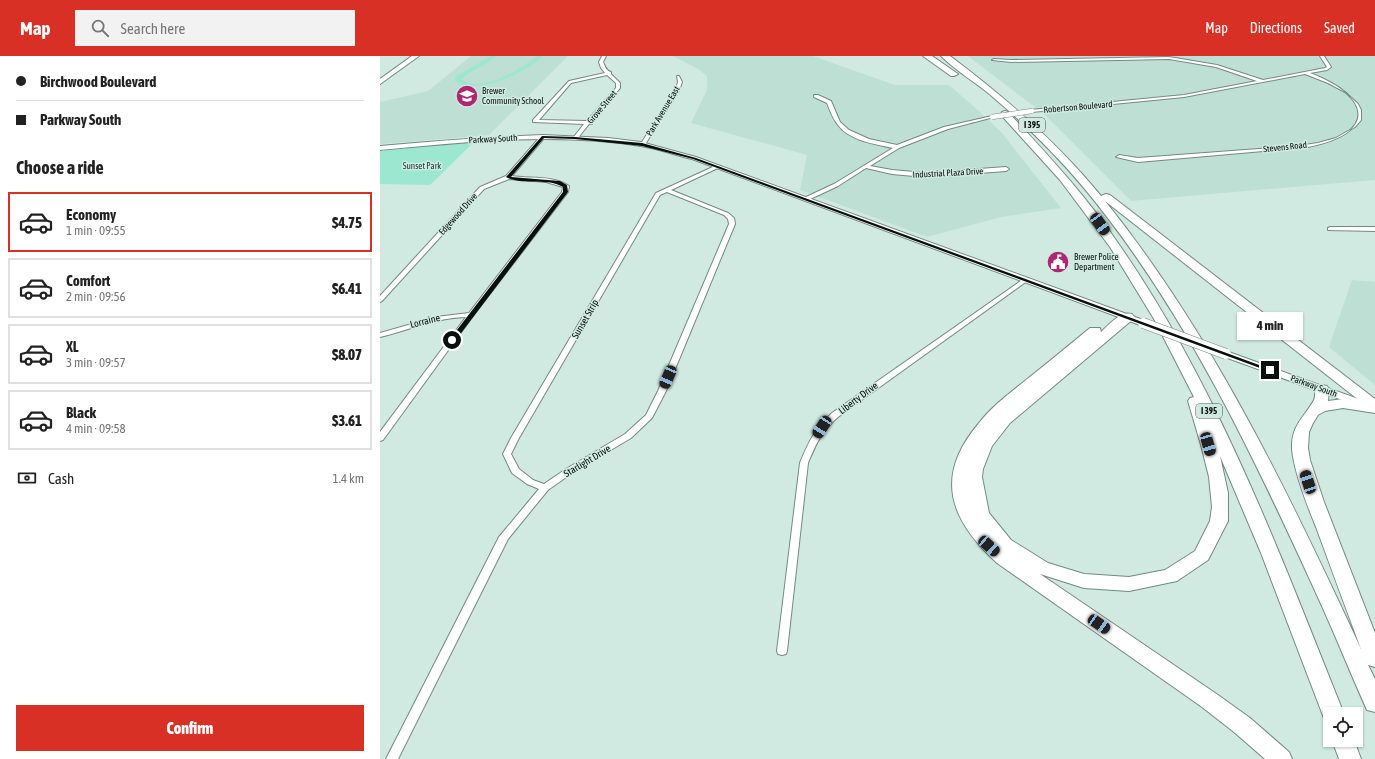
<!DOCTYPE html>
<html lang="en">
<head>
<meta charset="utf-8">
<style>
  body { margin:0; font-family:"Asap Condensed",sans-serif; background:#f2f2f2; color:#222; height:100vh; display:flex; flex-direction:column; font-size:15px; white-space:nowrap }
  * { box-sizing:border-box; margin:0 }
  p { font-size:13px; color:#767676 }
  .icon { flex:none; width:22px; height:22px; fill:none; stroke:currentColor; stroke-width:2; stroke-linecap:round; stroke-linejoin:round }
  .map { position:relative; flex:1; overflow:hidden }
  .sheet { display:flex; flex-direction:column; background:#fff; width:380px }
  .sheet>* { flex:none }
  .hud { display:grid; align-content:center; height:88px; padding:0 16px; background:#fff }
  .controls { position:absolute; left:943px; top:651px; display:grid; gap:8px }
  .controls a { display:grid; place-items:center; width:40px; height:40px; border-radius:0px; background:#fff; box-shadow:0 1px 3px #0004; font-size:20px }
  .end { position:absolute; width:18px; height:18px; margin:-9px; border:5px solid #07100d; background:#fff; box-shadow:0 0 0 2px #fff }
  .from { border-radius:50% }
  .bubble { position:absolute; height:28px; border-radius:0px; background:#fff; box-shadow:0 1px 3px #0004; font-size:13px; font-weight:800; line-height:28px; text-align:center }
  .car { position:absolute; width:12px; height:24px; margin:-12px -6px; border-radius:5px; box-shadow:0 0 3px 1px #0007; background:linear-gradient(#222 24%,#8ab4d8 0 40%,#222 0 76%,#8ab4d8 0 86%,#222 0) }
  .hud b { display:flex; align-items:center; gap:14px; height:38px; font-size:15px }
  .hud b+b { border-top:1px solid #e0e0e0 }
  .hud i { width:10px; height:10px; background:#222 }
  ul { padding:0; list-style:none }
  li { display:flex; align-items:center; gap:12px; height:60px; margin:0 8px 6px; padding:0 8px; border:2px solid #e0e0e0; border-radius:0px }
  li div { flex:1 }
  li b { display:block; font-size:15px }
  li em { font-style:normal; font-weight:800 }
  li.current { border-color:#d93025 }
  li>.icon { width:36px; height:36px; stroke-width:1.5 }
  h2 { padding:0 16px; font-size:18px; line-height:48px }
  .pay { display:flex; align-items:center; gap:10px; height:44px; padding:0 16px; font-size:15px }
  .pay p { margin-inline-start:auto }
  .primary-button { display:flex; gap:8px; margin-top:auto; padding:8px 16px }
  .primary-button a { flex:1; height:46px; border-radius:0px; background:#d93025; color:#fff; font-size:16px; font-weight:800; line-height:46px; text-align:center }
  header { display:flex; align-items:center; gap:24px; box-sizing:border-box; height:56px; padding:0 20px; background:#d93025; color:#fff }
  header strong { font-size:19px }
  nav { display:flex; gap:22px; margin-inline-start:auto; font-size:14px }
  .search { width:280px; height:36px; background:#f2f2f2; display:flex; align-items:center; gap:10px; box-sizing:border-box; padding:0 14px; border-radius:0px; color:#767676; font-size:15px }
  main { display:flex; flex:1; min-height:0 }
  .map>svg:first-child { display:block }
  .built { fill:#bee0d4 }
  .green { fill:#9be7cf }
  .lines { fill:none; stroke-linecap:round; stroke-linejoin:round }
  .street-casing { stroke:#738a82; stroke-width:2 }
  .secondary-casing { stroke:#738a82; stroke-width:2 }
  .highway-casing { stroke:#738a82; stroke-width:2 }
  .street { fill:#fff; fill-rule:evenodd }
  .secondary { fill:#fff; fill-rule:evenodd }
  .highway { fill:#fff; fill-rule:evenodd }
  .street-bridge-casing { stroke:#738a82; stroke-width:5.5; stroke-linecap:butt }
  .secondary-bridge-casing { stroke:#738a82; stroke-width:11; stroke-linecap:butt }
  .street-bridge { stroke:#fff; stroke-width:4.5 }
  .secondary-bridge { stroke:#fff; stroke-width:10 }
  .route { fill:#07100d }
  .labels { text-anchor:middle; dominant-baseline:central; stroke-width:3; stroke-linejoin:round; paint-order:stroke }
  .far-poi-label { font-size:9px; fill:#07100d; stroke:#d1eae1; text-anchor:start }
  .far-street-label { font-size:9px; fill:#07100d; stroke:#d1eae1 }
  .shield { fill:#d1eae1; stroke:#44514d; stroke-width:1 }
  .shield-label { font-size:9px; font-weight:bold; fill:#07100d }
  .far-park-label { font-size:9px; fill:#093b2e; stroke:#d1eae1 }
  .street-label { font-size:10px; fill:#07100d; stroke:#d1eae1 }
</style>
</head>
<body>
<header>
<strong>Map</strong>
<div class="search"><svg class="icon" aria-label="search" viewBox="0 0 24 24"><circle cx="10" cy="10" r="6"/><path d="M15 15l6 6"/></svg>Search here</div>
<nav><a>Map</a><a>Directions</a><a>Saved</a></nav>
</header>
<main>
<section class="sheet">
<div class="hud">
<b><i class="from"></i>Birchwood Boulevard</b>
<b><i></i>Parkway South</b>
</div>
<h2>Choose a ride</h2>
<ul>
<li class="current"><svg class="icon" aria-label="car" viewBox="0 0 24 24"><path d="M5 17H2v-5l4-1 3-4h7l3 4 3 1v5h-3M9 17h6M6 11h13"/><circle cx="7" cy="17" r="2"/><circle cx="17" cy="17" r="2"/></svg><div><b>Economy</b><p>1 min · 09:55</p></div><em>$4.75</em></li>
<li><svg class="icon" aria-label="car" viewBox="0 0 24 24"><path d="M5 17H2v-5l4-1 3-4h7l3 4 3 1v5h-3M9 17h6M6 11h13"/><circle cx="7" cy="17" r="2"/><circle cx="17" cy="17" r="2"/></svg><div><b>Comfort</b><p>2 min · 09:56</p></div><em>$6.41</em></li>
<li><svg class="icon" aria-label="car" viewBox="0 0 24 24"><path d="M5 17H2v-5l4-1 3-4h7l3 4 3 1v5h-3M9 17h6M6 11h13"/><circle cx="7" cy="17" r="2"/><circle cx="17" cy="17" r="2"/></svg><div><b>XL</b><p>3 min · 09:57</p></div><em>$8.07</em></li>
<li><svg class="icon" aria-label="car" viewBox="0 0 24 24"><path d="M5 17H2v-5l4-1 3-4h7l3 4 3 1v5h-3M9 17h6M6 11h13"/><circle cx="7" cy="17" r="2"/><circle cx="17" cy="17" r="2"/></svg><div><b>Black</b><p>4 min · 09:58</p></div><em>$3.61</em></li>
</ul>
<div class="pay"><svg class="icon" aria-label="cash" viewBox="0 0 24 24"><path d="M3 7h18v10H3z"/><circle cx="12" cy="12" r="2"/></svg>Cash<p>1.4 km</p></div>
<div class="primary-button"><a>Confirm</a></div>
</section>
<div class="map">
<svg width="995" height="703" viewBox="0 0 995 703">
  <rect width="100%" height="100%" fill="#d1eae1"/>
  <!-- built -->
  <g class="built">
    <polygon points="91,0 188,0 109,79 0,88 0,46 48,35"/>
    <polygon points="293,0 433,0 515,29 569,29 599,55 622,77 681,152 621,161 547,181 420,134 427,99 311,67 327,34 327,20 318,13"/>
    <polygon points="588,0 995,0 995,124 751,145 664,58"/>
    <polygon points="972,224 995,226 995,329 949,291"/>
  </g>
  <!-- green -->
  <g class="green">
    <path d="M111 0H118L85 20 82 24C102 38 141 13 157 0H163C146 16 96 42 74 24L75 21Z"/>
    <polygon points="94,86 50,129 0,128 0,95"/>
  </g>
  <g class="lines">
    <!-- street casing -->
    <g class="street-casing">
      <g id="street">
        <path d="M222 0H226L223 6C225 10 226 15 231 16V18L240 27V32L211 66 212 68H209L197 83 193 82 204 68 153 66V64L189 25 225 17 221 12 219 6ZM227 19 236 27V32L207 65 159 64 191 27Z"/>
        <path d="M940 0H944L951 11 947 14 930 17C995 42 995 78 928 91L758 106 736 101 739 99 758 102 918 90 938 87 956 82 975 71 981 64V54L978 48 965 36 948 27 925 18 804 41 652 56 650 55V54L804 39 877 25 836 11 789 3 631 6 612 4 614 3 631 4 789 1 837 9 883 24 945 12 947 11Z"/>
        <polygon points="297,20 299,20 302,26 299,35 264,90 260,90 260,89 295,35 298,26"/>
        <path d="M434 39H438L451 45 460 66 469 74 489 83 517 89 564 71 612 60 614 61 568 73 519 92 490 110 512 114 545 117 626 111 629 113 626 115 545 121 512 118 486 112 458 130 428 144H424V142L454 128 513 92C495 88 470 85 458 69 453 63 450 55 447 47L434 41Z"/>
        <path d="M161 80 165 81 132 120C149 123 174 119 189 130L188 136 93 260 3 384 0 385V376L86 261C55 262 29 274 0 281V277L56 261 89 257 182 136 183 131 166 126 129 123 104 133 2 245 0 246V240L100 131 126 120Z"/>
        <path d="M335 110 340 111 291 134 348 157 354 162 355 168 286 335 272 362 251 382 192 417 168 434 128 483 18 703H6L119 481 159 433 147 428 132 417 123 398 131 382 276 137ZM287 136 344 159 348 163 349 168 278 335 266 359 245 378 186 413 164 428 153 424 139 413 131 398 139 382 280 139Z"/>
        <polygon points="950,171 995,171 995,175 948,174 948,172"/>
        <path d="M645 222 647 223V225L458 361C441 376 437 386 428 407L407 595 406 598 402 599 398 598 397 595 420 407C429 385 435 373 452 357Z"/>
      </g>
    </g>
    <!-- secondary casing -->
    <g class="secondary-casing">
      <g id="secondary">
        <polygon points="32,0 39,0 0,28 0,23"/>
        <path d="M163 79 228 82 261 86 316 101 766 265 768 267 766 269H760L312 103C295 99 279 93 261 90 175 76 86 86 0 94V90C54 85 109 81 163 79Z"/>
        <polygon points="846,295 995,349 995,356 842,300 841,298 842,296"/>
      </g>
    </g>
    <!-- highway casing -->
    <g class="highway-casing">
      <g id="highway">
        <polygon points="543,0 552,0 578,18 574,20 571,20"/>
        <path d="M561 0H570C626 42 677 86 721 140L726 138 730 139 995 343V357L963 352 945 355 938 359 933 367 929 376 928 392 930 404 944 446 995 577V611L988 609 995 623V656L987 654C971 619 957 583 941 548 875 403 806 255 704 132 677 100 646 69 614 42 597 27 577 16 561 0ZM725 145 980 345 963 343 948 345 949 333 947 330 942 329 937 330C934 335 936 340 934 344 924 362 911 369 912 393 914 416 927 449 936 471 951 512 966 553 981 593 909 438 833 279 725 145Z"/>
        <path d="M625 55 628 56C668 99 707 141 740 190 839 333 900 498 964 658H950V666L945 665 881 497 840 400 848 437V465L828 504 797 525 749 535 704 532 660 518 838 639 870 662 909 696 912 703H885L854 676 822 651 617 507C569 463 554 420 599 367 612 350 630 337 646 324 668 307 689 289 710 272H720L721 276C729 269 740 255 752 258L754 261 752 264 630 367 612 390 603 413 602 421 609 457 631 484 668 507 704 518 749 521 785 514 815 495 830 465 832 451 829 421 821 389 808 345 810 342 814 341 813 339 774 263 730 191 680 124 622 60 621 58 622 56Z"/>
        <polygon points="952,684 974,684 981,703 959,703"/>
      </g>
    </g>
    <!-- street -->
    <use href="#street" class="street"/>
    <!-- secondary -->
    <use href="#secondary" class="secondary"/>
    <!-- highway -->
    <use href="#highway" class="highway"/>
    <!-- street-bridge casing -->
    <g class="street-bridge-casing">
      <polyline id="street-bridge" points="612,61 652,55"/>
    </g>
    <!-- secondary-bridge casing -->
    <g class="secondary-bridge-casing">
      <polyline id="secondary-bridge" points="763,267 846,298"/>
    </g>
    <!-- street-bridge -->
    <use href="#street-bridge" class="street-bridge"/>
    <!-- secondary-bridge -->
    <use href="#secondary-bridge" class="secondary-bridge"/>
  </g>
  <!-- route -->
  <path class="route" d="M162 80 195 81 262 87 316 102 893 314 888 315 313 103 262 90 195 83 164 82 131 121 180 125 187 129 188 136 75 285H70V283L183 136V131C167 121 143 130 126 121Z"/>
  <!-- icons -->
  <defs>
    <g id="school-disc" transform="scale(1.15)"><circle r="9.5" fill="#ad2871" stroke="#d1eae1"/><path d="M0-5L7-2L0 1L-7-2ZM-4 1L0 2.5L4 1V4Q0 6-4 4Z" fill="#fff"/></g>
    <g id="civic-disc" transform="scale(1.15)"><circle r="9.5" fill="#ad2871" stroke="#d1eae1"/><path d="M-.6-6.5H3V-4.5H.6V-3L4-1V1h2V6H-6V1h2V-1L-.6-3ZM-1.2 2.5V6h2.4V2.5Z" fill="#fff"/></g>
  </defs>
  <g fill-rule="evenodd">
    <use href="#school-disc" x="87" y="40"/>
    <use href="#civic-disc" x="678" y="206"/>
  </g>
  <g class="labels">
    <!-- far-poi labels -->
    <g class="far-poi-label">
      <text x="102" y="35">Brewer<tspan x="102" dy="10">Community School</tspan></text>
      <text x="694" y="201">Brewer Police<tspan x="694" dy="10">Department</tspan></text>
    </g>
    <!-- far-street labels -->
    <g class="far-street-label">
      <text transform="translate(222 51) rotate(-50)">Grove Street</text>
      <text transform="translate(698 51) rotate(-5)">Robertson Boulevard</text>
      <text transform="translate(283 55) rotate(-59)">Park Avenue East</text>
      <text transform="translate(113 83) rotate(-3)">Parkway South</text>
      <text transform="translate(905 91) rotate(-6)">Stevens Road</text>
      <text transform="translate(568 117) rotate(-3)">Industrial Plaza Drive</text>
      <text transform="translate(78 158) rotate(-48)">Edgewood Drive</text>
      <text transform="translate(934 330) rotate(20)">Parkway South</text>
    </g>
    <!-- shield labels -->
    <g class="shield">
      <rect x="639" y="62" width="26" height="14" rx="3"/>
      <rect x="816" y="348" width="26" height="14" rx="3"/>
    </g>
    <g class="shield-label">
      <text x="652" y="69">I 395</text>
      <text x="829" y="355">I 395</text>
    </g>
    <!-- far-park labels -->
    <g class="far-park-label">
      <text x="42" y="110">Sunset Park</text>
    </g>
    <!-- street labels -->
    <g class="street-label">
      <text transform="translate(205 263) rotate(-60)">Sunset Strip</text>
      <text transform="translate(45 265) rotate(-14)">Lorraine</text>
      <text transform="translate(478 342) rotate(-37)">Liberty Drive</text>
      <text transform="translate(207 405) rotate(-31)">Starlight Drive</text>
    </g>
  </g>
</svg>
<div class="controls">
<a><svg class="icon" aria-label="locate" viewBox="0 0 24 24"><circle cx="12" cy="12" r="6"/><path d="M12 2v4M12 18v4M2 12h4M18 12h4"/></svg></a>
</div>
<i class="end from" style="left:72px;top:284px"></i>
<i class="end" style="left:890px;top:314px"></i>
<div class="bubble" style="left:857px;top:256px;width:66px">4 min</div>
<i class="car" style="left:720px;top:168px;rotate:144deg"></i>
<i class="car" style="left:288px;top:321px;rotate:203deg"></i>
<i class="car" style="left:442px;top:371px;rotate:213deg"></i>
<i class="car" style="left:828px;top:388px;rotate:164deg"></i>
<i class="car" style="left:928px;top:426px;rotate:342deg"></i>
<i class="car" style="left:609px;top:490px;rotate:132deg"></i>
<i class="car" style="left:719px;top:568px;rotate:124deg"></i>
</div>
</main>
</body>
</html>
